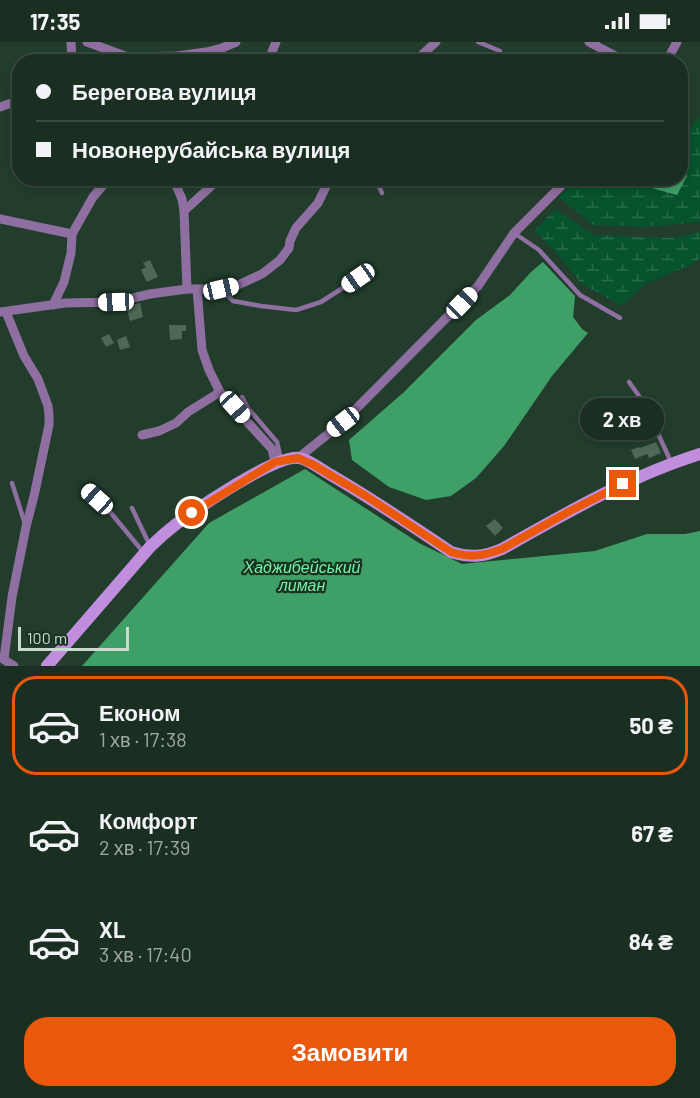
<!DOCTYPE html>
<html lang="uk">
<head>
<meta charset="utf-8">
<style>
  body { margin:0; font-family:Barlow,sans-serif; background:#23362a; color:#f1f3f6; height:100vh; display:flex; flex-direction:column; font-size:22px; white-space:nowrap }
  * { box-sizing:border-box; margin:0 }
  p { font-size:20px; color:#9fa8a5 }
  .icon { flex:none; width:33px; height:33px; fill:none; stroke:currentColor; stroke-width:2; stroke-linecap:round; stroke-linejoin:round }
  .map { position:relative; height:624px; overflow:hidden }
  .details { display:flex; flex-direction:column; background:#1a2e21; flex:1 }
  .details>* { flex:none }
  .top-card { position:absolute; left:12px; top:12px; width:676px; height:132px; border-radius:24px; box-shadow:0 3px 9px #0003,0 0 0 2px #384a3f; display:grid; align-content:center; height:132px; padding:0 24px; background:#1a2e21 }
  .scale { position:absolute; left:18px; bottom:15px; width:111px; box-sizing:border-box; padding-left:6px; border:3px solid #cadacf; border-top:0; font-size:16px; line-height:21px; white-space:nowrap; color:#cadacf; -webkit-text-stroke:4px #183322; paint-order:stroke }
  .end { position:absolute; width:27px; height:27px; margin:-14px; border:8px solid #ea580c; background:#fff; box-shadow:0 0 0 3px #fff }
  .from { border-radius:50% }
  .bubble { position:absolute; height:42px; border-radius:21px; background:#1a2e21; box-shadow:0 3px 9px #0003,0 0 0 2px #384a3f; font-size:20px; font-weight:700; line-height:42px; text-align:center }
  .car { position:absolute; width:18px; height:36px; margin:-18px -9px; border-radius:8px; box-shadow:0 0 4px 2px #0007; background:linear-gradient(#fff 24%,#345 0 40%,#fff 0 76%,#345 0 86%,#fff 0) }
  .top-card b { display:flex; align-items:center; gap:21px; height:57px; font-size:22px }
  .top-card b+b { border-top:2px solid #384a3f }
  .top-card i { width:15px; height:15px; background:#f1f3f6 }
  ul { padding:10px 0 0; list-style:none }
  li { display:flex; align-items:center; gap:18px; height:99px; margin:0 12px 9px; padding:0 12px; border:3px solid transparent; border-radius:24px }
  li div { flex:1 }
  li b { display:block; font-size:22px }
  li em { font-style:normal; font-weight:700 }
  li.on { border-color:#ea580c }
  li>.icon { width:54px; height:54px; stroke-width:1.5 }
  .action { display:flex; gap:12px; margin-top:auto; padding:12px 24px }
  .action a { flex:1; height:69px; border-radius:24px; background:#ea580c; color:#fff; font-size:24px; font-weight:700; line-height:69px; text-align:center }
  .status { display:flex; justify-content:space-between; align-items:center; height:42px; padding:0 30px; background:#1a2e21; direction:ltr }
  .status svg { height:16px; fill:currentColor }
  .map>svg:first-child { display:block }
  .wetland { fill:url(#wetland-marsh) }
  .water { fill:#3fa067 }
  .building { fill:#4d6956 }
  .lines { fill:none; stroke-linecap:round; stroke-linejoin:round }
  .lane { stroke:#8f6fa1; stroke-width:4.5 }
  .street { stroke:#8f6fa1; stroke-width:9 }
  .secondary { stroke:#c18ede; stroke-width:12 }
  .route { stroke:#ea580c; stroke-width:8 }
  .labels { text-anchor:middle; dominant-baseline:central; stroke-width:4.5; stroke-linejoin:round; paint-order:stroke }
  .water-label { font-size:16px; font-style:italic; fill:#75f1a6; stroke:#183322 }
</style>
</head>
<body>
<div class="status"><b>17:35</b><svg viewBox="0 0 49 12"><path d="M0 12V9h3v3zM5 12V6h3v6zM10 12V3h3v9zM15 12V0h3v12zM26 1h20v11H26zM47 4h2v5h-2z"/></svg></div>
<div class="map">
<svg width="700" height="624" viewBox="0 0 700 624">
  <defs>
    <pattern id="wetland-marsh" width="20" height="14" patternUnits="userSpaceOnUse" patternTransform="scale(1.5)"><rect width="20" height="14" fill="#06532d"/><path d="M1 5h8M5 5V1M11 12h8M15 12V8" fill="none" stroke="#296b4a"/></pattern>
  </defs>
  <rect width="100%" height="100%" fill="#223d2c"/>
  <!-- wetland -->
  <g class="wetland">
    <polygon points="700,75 700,180 647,185 593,183 559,155 578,137 628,137 638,141 642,137 681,136 681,95"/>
    <polygon points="555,167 594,193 674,196 700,190 700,216 695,221 647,241 621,264 581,241 553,207 534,189"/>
  </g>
  <!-- water -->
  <g class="water">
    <polygon points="681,118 687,124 687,134 677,153 655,147 642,139 644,137 681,136"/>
    <polygon points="543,220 575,254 573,275 582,287 588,291 552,334 504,404 476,436 451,454 426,458 389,445 352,418 349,398 404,350 476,278 510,253 531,230"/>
    <polygon points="305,427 419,501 462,522 595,509 647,492 685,492 700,489 700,624 82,624 209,481"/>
  </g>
  <!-- building -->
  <g class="building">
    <polygon points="150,218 158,235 147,240 141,228 146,225 143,221"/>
    <polygon points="140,261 143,275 130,279 126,264"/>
    <polygon points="169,283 186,283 186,289 182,289 182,297 170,298"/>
    <polygon points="109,292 114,301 106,305 101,296"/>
    <polygon points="126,294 130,305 120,308 117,298"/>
    <polygon points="656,400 661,411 649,416 647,412 635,417 631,408 639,405 640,406"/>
    <polygon points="495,477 503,486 495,494 486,484"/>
  </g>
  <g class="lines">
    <!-- lane -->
    <g class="lane">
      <polyline points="478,0 500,9"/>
      <polyline points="375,136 382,151"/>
      <polyline points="514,191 539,208 580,253 620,276"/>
      <polyline points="221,247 233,259 261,264 296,268 321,260 358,236"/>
      <polyline points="629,340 644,361 671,420"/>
      <polyline points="242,355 248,366 277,400 281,418"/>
      <polyline points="12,441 25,482"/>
      <polyline points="87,449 106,465 144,511"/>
      <polyline points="132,466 150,504"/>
    </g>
    <!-- street -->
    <g class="street">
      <polyline points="71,0 72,20"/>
      <polyline points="87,0 128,15 177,14 206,10 222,6 236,0"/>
      <polyline points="589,0 627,20"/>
      <polyline points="268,20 276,0"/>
      <polyline points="414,20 436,0"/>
      <polyline points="666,20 677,0"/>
      <polyline points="0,65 20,58"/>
      <polyline points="173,136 182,157 184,169 187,247"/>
      <polyline points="184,169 220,136"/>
      <polyline points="0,177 72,192 93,155 109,136"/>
      <polyline points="197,247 202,308 209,328 220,350 272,407 275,420"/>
      <polyline points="53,263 64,240 71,211 72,192"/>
      <polyline points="0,270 65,261 116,260 150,252 187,247 221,247 238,243 262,232 280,218 289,206 290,199 296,186 318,161 330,136"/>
      <polyline points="142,393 159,389 176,381 188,370 220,350"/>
      <polyline points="298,416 343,380 478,244 514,191 569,136"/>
      <polyline points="0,615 14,624"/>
      <polyline points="4,617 12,555 26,485 34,454 49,383 49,373 48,364 38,337 24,314 6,270"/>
    </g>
    <!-- secondary -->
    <path class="secondary" d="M47 624 150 505C158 497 166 490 175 483 195 468 276 412 299 416 308 417 322 428 331 433 372 457 411 483 451 510 470 516 483 515 502 507 566 471 630 434 700 412"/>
  </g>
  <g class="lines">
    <!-- route -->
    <path class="route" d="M192 471 275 420 298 416 312 422 366 454 451 510C470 516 483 514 502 507L570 469 623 442"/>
  </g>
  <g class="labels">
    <!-- water labels -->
    <g class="water-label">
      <text x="302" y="524">Хаджибейський<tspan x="302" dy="18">лиман</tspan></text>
    </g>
  </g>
</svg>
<div class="scale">100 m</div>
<i class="end from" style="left:192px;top:471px"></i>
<i class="end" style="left:623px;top:442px"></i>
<div class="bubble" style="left:580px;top:356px;width:84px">2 хв</div>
<i class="car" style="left:358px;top:236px;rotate:235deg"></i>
<i class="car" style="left:221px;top:247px;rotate:77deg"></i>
<i class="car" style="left:116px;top:260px;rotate:268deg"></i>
<i class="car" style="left:462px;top:261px;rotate:44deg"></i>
<i class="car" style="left:235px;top:365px;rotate:138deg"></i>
<i class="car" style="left:343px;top:380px;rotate:232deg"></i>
<i class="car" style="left:97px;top:457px;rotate:312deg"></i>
<div class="top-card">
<b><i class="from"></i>Берегова вулиця</b>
<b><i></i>Новонерубайська вулиця</b>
</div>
</div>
<section class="details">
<ul>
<li class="on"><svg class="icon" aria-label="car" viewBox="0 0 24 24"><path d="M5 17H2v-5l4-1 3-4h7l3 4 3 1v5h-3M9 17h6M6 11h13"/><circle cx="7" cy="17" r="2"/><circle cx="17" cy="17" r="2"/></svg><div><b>Економ</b><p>1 хв · 17:38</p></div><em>50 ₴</em></li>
<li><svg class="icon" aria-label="car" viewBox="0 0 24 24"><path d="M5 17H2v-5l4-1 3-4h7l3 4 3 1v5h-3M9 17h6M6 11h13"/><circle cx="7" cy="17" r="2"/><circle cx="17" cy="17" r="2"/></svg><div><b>Комфорт</b><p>2 хв · 17:39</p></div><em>67 ₴</em></li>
<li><svg class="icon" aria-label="car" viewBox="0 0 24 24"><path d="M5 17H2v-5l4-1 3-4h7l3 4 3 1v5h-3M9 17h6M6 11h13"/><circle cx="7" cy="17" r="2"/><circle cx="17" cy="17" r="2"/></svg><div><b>XL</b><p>3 хв · 17:40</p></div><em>84 ₴</em></li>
</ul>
<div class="action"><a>Замовити</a></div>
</section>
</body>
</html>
